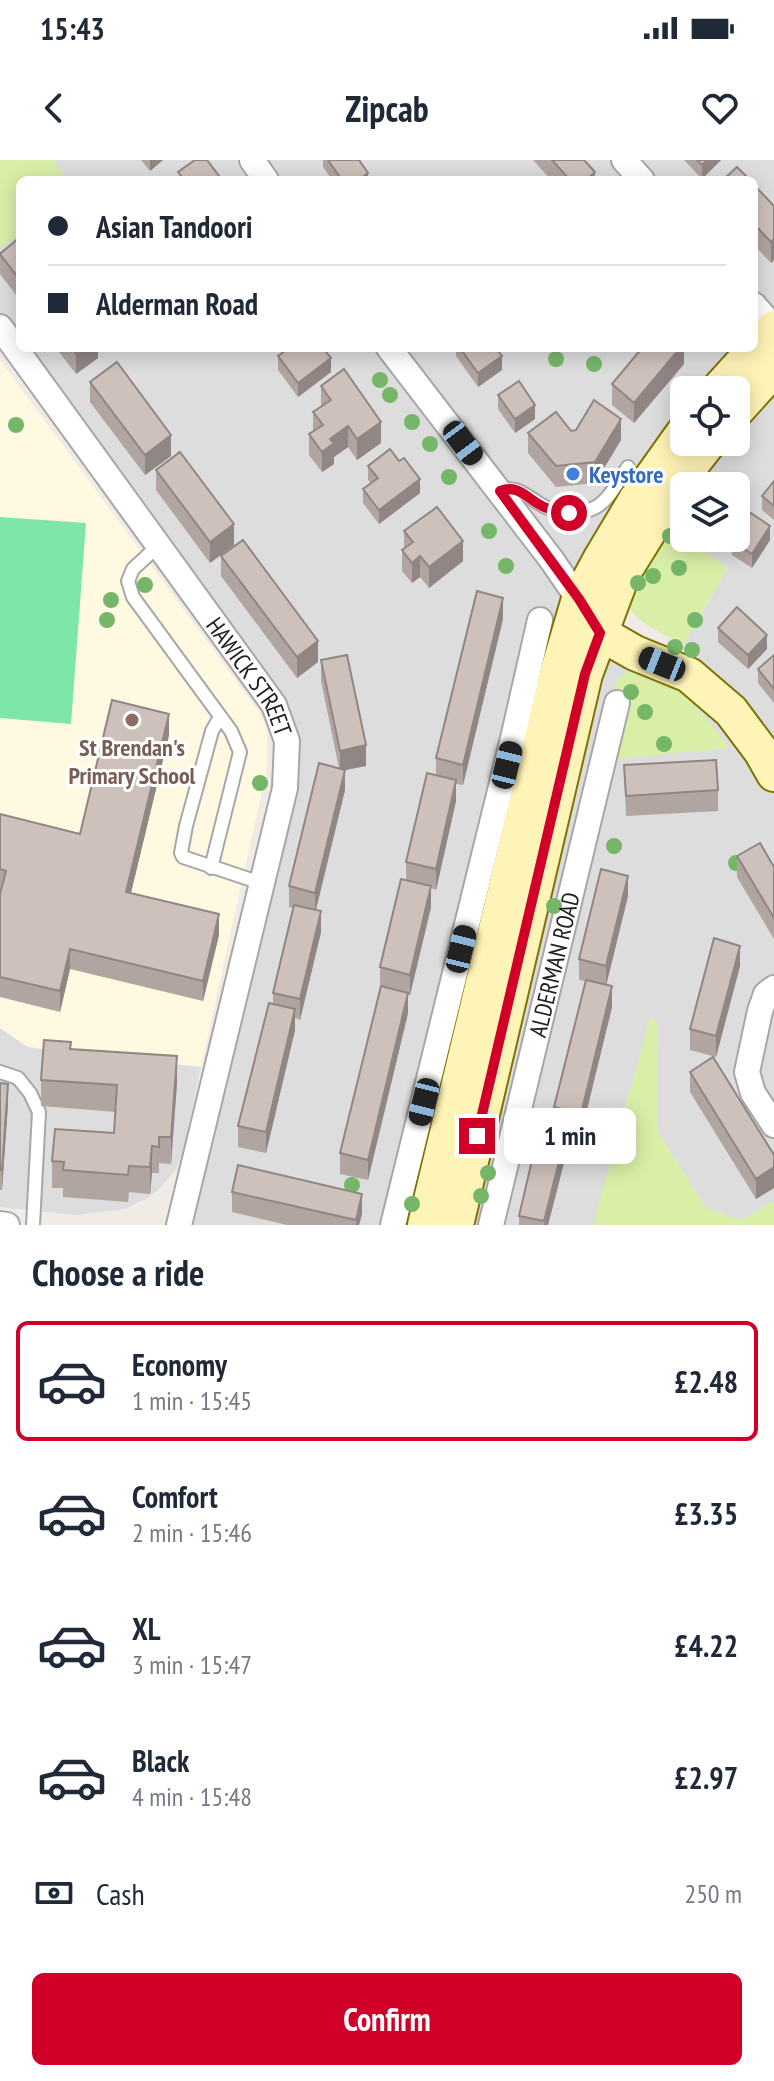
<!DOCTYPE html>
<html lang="en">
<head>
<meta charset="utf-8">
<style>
  body { margin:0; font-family:"PT Sans Narrow",sans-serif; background:#f6f6f7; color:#1f2937; height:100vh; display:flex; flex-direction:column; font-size:30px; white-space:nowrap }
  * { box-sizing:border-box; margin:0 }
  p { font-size:26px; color:#747a83 }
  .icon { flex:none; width:44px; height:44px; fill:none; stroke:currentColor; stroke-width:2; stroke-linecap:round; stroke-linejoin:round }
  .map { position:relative; height:1065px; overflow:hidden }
  .sheet { display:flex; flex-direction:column; background:#fff; flex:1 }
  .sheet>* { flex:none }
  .hud { position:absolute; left:16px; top:16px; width:742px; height:176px; border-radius:12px; box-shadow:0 4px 20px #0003; display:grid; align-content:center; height:176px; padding:0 32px; background:#fff }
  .controls { position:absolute; left:670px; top:216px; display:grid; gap:16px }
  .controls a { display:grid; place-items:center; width:80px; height:80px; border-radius:12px; background:#fff; box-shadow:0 4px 20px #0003; font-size:40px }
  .end { position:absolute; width:36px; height:36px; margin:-18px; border:10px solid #d00028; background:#fff; box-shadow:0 0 0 4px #fff }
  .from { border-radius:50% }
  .bubble { position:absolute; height:56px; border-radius:12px; background:#fff; box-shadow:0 4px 20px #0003; font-size:26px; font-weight:600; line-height:56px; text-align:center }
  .car { position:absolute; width:24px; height:48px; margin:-24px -12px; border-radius:10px; box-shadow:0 0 6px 2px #0007; background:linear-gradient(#222 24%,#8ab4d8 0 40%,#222 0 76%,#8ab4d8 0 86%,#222 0) }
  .hud b { display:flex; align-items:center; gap:28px; height:76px; font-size:30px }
  .hud b+b { border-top:2px solid #e0e1e3 }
  .hud i { width:20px; height:20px; background:#1f2937 }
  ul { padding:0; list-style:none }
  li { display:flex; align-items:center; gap:24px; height:120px; margin:0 16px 12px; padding:0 16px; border:4px solid transparent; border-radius:12px }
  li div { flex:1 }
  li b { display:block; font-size:30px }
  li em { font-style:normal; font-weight:600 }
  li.selected { border-color:#d00028 }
  li>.icon { width:72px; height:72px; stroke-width:1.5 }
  h2 { padding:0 32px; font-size:36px; line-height:96px }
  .pay { display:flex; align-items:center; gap:20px; height:88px; padding:0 32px; font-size:30px }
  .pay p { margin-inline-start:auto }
  .button { display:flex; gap:16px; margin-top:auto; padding:16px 32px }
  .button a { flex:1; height:92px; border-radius:12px; background:#d00028; color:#fff; font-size:32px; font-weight:600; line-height:92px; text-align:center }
  .status { display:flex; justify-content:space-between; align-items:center; height:56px; padding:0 40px; background:#fff; direction:ltr }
  .status svg { height:22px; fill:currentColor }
  header { display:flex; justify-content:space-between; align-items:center; height:104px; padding:0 32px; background:#fff; font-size:36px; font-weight:600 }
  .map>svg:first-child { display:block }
  .residential { fill:#dedddd; fill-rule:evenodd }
  .education { fill:#fff9e1 }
  .grass { fill:#d9efa8 }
  .pitch { fill:#7ee6aa }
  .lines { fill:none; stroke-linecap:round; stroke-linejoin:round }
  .lane-casing { stroke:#a7a7a7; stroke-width:16 }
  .street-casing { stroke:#a7a7a7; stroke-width:28 }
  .secondary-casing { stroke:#7e7300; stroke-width:38 }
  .lane { stroke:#fff; stroke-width:12 }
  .street { stroke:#fff; stroke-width:24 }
  .secondary { stroke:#fff4b7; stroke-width:34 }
  .tree { fill:#76b669 }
  .wall { fill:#b1a5a1 }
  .shaded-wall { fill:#908683 }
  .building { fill:#cec0bb; stroke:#908683; stroke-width:2 }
  .route { stroke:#d00028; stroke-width:10 }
  .shop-dot { fill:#3f7fe0; stroke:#fff; stroke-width:3 }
  .education-dot { fill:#8d6e63; stroke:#fff; stroke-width:3 }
  .labels { text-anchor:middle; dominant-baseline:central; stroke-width:6; stroke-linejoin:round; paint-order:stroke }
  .shop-label { font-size:24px; font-weight:bold; fill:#366cbe; stroke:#fff; text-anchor:start }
  .street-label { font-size:24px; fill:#202020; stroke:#fff }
  .education-label { font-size:24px; font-weight:bold; fill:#785e54; stroke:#fff }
</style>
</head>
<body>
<div class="status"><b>15:43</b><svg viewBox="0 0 49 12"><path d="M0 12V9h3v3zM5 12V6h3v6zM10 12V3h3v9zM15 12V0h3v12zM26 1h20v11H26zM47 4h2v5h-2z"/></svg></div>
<header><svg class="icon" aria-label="back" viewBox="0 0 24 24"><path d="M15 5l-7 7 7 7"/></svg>Zipcab<svg class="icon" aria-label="heart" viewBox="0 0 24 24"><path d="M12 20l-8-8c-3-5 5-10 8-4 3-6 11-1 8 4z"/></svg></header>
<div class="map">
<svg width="774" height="1065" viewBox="0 0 774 1065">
  <rect width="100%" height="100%" fill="#f1ebe6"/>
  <!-- residential -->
  <g class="residential">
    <path d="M0 0H774V209L736 230H684V282L600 473 689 515 774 614V1065H179L287 581 0 167ZM20 20H754V188H20Z"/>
    <polygon points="774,237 774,586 736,536 694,498 684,484 728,408 685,378 736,378 736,326 700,326 719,300"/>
    <polygon points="0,868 28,887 201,907 183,991 176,1009 158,1030 146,1039 125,1049 76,1055 0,1047"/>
  </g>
  <!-- education -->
  <polygon class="education" points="0,200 259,552 267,568 267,608 201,907 28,887 0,868"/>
  <!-- grass -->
  <g class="grass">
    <polygon points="0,0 53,0 68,20 20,20 20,73 0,88"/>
    <path d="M670 368 728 408 684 484C670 477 639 464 632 451 623 434 660 383 670 368Z"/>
    <path d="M630 511C675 515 705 555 729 588L612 599 626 532 614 527 620 516Z"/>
    <polygon points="650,858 658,862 657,970 706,1048 741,1060 774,1041 774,1065 593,1065"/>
  </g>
  <!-- pitch -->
  <polygon class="pitch" points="0,357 86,363 71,564 0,558"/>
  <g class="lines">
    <!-- lane casing -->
    <g class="lane-casing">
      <g id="lane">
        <path d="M500 331C517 325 525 335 540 344 553 353 582 355 596 347 610 339 619 320 628 307"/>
        <polyline points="159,385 133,409 128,421 133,437 231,571 240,592 211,708"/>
        <polyline points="220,557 212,571 186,666 181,693 183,697 261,723"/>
        <polyline points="0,912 18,918 30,933 39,952 33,1065"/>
      </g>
    </g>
    <!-- street casing -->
    <g class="street-casing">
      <g id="street">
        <polyline points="252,0 266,20"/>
        <polyline points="624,0 642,20"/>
        <polyline points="754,145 774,168"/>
        <path id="s1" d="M0 167 274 545 287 581 285 628 179 1065"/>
        <polyline points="389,188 551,399 586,450"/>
        <polyline points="774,828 766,834 760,851 747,912 753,933 774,965"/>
        <polyline points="0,1064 7,1065"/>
        <polyline points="393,1065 514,574 540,460"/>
        <path id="s2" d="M491 1065 617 543"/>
      </g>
    </g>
    <!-- secondary casing -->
    <g class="secondary-casing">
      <g id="secondary">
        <polyline points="718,230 774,168"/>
        <polyline points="736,251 774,209"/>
        <polyline points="600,473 635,493 689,515 731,551 761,591 774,614"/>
        <polyline points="425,1065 559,507 579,439 600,400 637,338 684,272"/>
        <polyline points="456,1065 585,514 623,413 685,313 709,282"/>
      </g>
    </g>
    <!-- lane -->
    <use href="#lane" class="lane"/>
    <!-- street -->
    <use href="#street" class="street"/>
    <!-- secondary -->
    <use href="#secondary" class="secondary"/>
  </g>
  <!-- trees -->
  <g class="tree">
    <circle cx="556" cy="199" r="8"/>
    <circle cx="594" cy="204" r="8"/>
    <circle cx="380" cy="220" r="8"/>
    <circle cx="390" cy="235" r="8"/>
    <circle cx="412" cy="262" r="8"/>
    <circle cx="16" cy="265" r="8"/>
    <circle cx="430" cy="284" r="8"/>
    <circle cx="449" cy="317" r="8"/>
    <circle cx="489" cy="371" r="8"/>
    <circle cx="670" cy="376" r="8"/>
    <circle cx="506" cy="406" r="8"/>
    <circle cx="679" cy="408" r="8"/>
    <circle cx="653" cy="416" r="8"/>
    <circle cx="638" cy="423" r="8"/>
    <circle cx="145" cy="425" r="8"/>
    <circle cx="111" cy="440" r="8"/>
    <circle cx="107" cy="460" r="8"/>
    <circle cx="695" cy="460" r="8"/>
    <circle cx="675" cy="487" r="8"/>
    <circle cx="692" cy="490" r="8"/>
    <circle cx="631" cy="532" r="8"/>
    <circle cx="645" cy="552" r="8"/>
    <circle cx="664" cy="584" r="8"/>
    <circle cx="260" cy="623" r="8"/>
    <circle cx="614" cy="686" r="8"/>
    <circle cx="736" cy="703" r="8"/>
    <circle cx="554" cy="746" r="8"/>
    <circle cx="488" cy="1013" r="8"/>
    <circle cx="352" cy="1025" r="8"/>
    <circle cx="481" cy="1036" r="8"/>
    <circle cx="412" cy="1044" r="8"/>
  </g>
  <!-- wall -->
  <g class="wall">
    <polygon points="141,0 163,0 150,11"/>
    <polygon points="323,0 359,0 368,20 332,20 323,7"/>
    <polygon points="533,0 584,0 595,20 551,20"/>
    <polygon points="684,0 721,0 702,19"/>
    <polygon points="754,25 774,46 774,100 771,103 754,85"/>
    <polygon points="20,77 20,140 0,114 0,92"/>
    <polygon points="56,188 98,188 98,198 76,214"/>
    <polygon points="456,188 496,188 502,210 478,227 456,196"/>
    <polygon points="684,188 684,204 634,263 612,245 612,224"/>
    <polygon points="278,196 331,212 298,237 278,210"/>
    <polygon points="90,222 171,296 145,315 90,242"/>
    <polygon points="321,226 381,283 357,300 348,287 334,297 334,304 322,312 309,295 309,274 313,271 313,252 321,247"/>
    <polygon points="498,235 535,259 515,273 498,249"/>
    <polygon points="576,270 621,280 595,323 556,327 528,293 528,273 571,271"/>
    <polygon points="399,301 420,333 379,364 363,343 363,329 371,323 368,320 368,306"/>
    <polygon points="156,310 234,385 210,403 156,330"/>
    <polygon points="774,321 774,360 762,350 762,336"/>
    <polygon points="404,371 463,401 429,428 420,417 412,423 402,411 402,390 404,389"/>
    <polygon points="770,380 752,408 732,395 732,381"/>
    <polygon points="221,396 318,502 297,518 221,416"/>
    <polygon points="503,459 463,625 456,624 456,641 436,730 431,728 431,747 410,835 408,835 408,853 368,1020 340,1014 340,993 380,828 380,807 406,720 406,702 436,616 436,598"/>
    <polygon points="718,468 767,489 748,509 718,482"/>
    <polygon points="774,495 774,543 758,523 758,509"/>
    <polygon points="321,500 366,606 345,610 345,630 316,750 321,772 300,860 295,858 295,870 266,993 238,987 238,966 273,844 273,833 293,748 289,747 289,726 339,608 321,521"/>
    <polygon points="169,575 131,733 219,775 203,841 70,809 60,852 0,837 0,654 80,674"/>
    <polygon points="624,605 718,630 718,651 626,656"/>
    <polygon points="737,696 774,707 774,779 737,717"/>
    <polygon points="628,736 606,825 612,847 581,974 567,971 567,991 548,1065 519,1065 519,1056 560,969 554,968 554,947 585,821 579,820 579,799"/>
    <polygon points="740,806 716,897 690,890 690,869"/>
    <polygon points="71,889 177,923 171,1004 159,1003 159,1013 152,1013 150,1034 129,1032 128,1042 63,1037 63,1028 52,1028 52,1001 114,973 116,952 41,946 41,920"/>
    <polygon points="690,912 774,995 774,1028 756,1039 690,932"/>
    <polygon points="0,923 8,944 2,1030 0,1030"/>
    <polygon points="232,1032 362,1054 359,1065 287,1065 232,1052"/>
  </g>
  <!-- shaded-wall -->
  <g class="shaded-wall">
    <polygon points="150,0 163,0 150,11"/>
    <polygon points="707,0 721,0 702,19 702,5"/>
    <polygon points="595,12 595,20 586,20"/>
    <polygon points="368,13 368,20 359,20"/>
    <polygon points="774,79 774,100 771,103 771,82"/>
    <polygon points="83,188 98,188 98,198 76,214 76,194"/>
    <polygon points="680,188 684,188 684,204 634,263 634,243"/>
    <polygon points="502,196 502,210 478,227 478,213"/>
    <polygon points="331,198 331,212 298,237 298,223"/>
    <polygon points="535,245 535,259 515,273 515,259"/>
    <polygon points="621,259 621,280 595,323 595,302"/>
    <polygon points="381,262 381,283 357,300 357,279"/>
    <polygon points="348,266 348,287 334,297 334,304 322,312 322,292 330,279"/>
    <polygon points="171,275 171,296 145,315 145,295"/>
    <polygon points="420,319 420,333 379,364 379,350"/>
    <polygon points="234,364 234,385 210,403 210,382"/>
    <polygon points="770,366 770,380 752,408 752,394"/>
    <polygon points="463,381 463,401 429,428 429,407"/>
    <polygon points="420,396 420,417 412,423 412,403"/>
    <polygon points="503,438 503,459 463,625 463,605"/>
    <polygon points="767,475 767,489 748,509 748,495"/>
    <polygon points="318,481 318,502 297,518 297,497"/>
    <polygon points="169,554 169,575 126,753 126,732"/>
    <polygon points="366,585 366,606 345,610 345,630 315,753 315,733 340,611 340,591"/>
    <polygon points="456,620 456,641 436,730 436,709"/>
    <polygon points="628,716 628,736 606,826 606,806"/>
    <polygon points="431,726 431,747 410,835 410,815"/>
    <polygon points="321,751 321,772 300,860 300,839"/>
    <polygon points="219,754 219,775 203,841 203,821"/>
    <polygon points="740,786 740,806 716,897 716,876"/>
    <polygon points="70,789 70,809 60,852 60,831"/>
    <polygon points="612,826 612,847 581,974 581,954"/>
    <polygon points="408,833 408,853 368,1020 368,1000"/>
    <polygon points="295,849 295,870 266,993 266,972"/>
    <polygon points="177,896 177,923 171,1004 171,977"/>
    <polygon points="8,924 8,944 2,1030 2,1010"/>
    <polygon points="567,970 567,991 548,1065 544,1065"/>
    <polygon points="152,986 152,1013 150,1034 150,1007"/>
    <polygon points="774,1007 774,1028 756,1039 756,1019"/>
    <polygon points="362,1034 362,1054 359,1065 356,1065"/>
  </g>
  <!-- building -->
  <g class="building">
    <polygon points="195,0 207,0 222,20 184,20 178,12"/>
    <polygon points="328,0 359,0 368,13 359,20 342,20"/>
    <polygon points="552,0 584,0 595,12 586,20 570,20"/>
    <polygon points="697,0 707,0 702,5"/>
    <polygon points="737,7 750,20 723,20"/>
    <polygon points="754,25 774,46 774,79 771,82 754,64"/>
    <polygon points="20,77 20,120 0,94"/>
    <polygon points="72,188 83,188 76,194"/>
    <polygon points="289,188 323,188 331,198 298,223 278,196"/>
    <polygon points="460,188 496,188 502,196 478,213"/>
    <polygon points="642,188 680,188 634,243 612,224"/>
    <polygon points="117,202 171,275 145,295 90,222"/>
    <polygon points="344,209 381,262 357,279 348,266 330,279 334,283 322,292 309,274 323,265 313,252 331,240 321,226"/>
    <polygon points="519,221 535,245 515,259 498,235"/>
    <polygon points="594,240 621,259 595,302 556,306 528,273 556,252 571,271 576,270"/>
    <polygon points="390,289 399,301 404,298 420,319 379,350 363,329 378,318 368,306"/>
    <polygon points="180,292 234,364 210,382 156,310"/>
    <polygon points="774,321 774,346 762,336"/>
    <polygon points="437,347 463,381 429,407 420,396 412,403 402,390 413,382 404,371"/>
    <polygon points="751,353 770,366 752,394 732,381 734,378 736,378 736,376"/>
    <polygon points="243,380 318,481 297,497 221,396"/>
    <polygon points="477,431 503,438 463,605 436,598"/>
    <polygon points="737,447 767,475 748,495 718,468"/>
    <polygon points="347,495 366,585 340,591 321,500"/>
    <polygon points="774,495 774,529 758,509"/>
    <polygon points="112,540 169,554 126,732 219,754 203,821 70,789 60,831 0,817 0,734 6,711 0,709 0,654 80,674"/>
    <polygon points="716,600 718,630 626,636 624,605"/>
    <polygon points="319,603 345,610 315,733 289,726"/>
    <polygon points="427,613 456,620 436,709 406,702"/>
    <polygon points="760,683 774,707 774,758 737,696"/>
    <polygon points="601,709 628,716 606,806 579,799"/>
    <polygon points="401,719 431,726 410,815 380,807"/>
    <polygon points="294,745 321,751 300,839 273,833"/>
    <polygon points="714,778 740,786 716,876 690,869"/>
    <polygon points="586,820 612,826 581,954 554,947"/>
    <polygon points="381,826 408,833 368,1000 340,993"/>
    <polygon points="269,843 295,849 266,972 238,966"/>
    <polygon points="44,880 71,882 70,889 177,896 171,977 159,977 159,987 152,986 150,1007 129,1006 128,1015 63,1010 64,1002 52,1001 55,969 114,973 117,925 41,920"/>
    <polygon points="713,897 774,995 774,1007 756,1019 690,912"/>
    <polygon points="0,923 8,924 2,1010 0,1010"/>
    <polygon points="540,966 567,970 544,1061 519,1056"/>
    <polygon points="238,1005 362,1034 356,1060 232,1032"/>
  </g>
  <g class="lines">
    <!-- route -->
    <path class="route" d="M477 976 585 514 600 473 579 439 500 331C519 324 526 338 542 346 549 350 560 351 569 353"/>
  </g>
  <!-- markers -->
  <circle class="shop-dot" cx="573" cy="314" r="8"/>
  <circle class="education-dot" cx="132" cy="560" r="8"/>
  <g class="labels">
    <!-- shop labels -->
    <g class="shop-label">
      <text x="589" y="314">Keystore</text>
    </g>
    <!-- street labels -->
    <g class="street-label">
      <text stroke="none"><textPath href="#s1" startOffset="430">HAWICK STREET</textPath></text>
      <text stroke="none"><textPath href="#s2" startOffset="268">ALDERMAN ROAD</textPath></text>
    </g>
    <!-- education labels -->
    <g class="education-label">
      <text x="132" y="587">St Brendan's<tspan x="132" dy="28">Primary School</tspan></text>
    </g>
  </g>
</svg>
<div class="controls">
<a><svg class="icon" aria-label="locate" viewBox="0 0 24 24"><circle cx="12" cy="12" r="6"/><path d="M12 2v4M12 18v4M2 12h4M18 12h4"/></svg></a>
<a><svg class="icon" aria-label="layers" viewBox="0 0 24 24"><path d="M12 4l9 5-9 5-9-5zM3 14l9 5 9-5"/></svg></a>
</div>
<i class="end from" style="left:569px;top:353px"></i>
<i class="end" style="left:477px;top:976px"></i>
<div class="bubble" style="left:504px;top:948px;width:132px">1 min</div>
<i class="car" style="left:463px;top:283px;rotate:143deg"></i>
<i class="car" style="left:662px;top:504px;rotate:292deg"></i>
<i class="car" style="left:507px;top:605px;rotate:14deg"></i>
<i class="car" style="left:461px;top:789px;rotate:14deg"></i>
<i class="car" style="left:424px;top:942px;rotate:194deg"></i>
<div class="hud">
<b><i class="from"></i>Asian Tandoori</b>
<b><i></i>Alderman Road</b>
</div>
</div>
<section class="sheet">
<h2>Choose a ride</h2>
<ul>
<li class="selected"><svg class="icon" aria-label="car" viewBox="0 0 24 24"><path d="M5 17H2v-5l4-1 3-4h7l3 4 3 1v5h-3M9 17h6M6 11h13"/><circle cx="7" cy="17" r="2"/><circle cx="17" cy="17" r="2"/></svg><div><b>Economy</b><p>1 min · 15:45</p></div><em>£2.48</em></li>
<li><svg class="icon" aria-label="car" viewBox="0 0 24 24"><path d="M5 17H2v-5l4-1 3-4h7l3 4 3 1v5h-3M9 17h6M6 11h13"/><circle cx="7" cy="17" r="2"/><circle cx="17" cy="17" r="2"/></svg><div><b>Comfort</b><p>2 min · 15:46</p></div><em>£3.35</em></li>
<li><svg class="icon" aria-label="car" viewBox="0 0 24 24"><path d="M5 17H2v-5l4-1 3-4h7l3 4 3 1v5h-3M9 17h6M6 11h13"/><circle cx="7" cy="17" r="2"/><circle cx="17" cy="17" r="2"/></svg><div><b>XL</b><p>3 min · 15:47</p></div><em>£4.22</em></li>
<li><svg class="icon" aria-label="car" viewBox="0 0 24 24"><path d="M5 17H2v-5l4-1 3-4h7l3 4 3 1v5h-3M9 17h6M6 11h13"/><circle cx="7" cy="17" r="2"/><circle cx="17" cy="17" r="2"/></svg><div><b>Black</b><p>4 min · 15:48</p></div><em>£2.97</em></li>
</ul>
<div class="pay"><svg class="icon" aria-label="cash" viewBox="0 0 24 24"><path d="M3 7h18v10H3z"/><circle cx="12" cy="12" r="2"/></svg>Cash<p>250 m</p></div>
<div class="button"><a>Confirm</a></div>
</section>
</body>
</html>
